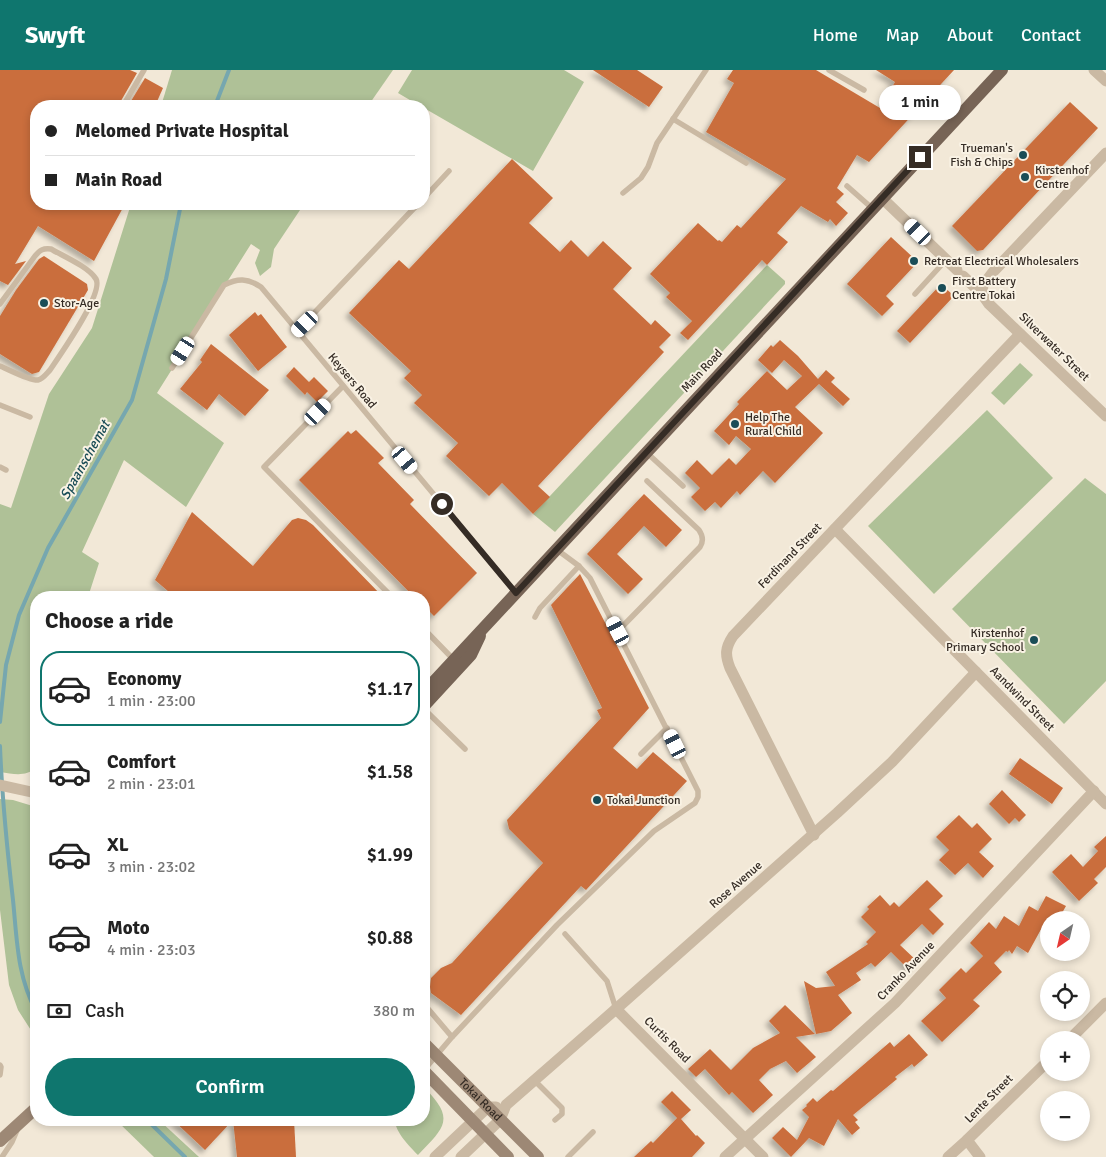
<!DOCTYPE html>
<html lang="en">
<head>
<meta charset="utf-8">
<style>
  body { margin:0; font-family:Signika,sans-serif; background:#f2f2f2; color:#222; height:100vh; display:flex; flex-direction:column; font-size:19px; white-space:nowrap }
  * { box-sizing:border-box; margin:0 }
  p { font-size:16px; color:#767676 }
  .icon { flex:none; width:28px; height:28px; fill:none; stroke:currentColor; stroke-width:2; stroke-linecap:round; stroke-linejoin:round }
  .map { position:relative; flex:1; overflow:hidden }
  .sheet { position:absolute; left:30px; top:521px; width:400px; height:535px; display:flex; flex-direction:column; background:#fff; border-radius:20px; box-shadow:0 2px 8px #0003 }
  .sheet>* { flex:none }
  .guide { position:absolute; left:30px; top:30px; width:400px; height:110px; border-radius:20px; box-shadow:0 2px 8px #0003; display:grid; align-content:center; height:110px; padding:0 15px; background:#fff }
  .needle { width:32px; rotate:214deg }
  .fabs { position:absolute; left:1040px; top:841px; display:grid; gap:10px }
  .fabs a { display:grid; place-items:center; width:50px; height:50px; border-radius:50%; background:#fff; box-shadow:0 2px 8px #0003; font-size:25px }
  .end { position:absolute; width:22px; height:22px; margin:-11px; border:6px solid #352c25; background:#fff; box-shadow:0 0 0 2px #fff }
  .from { border-radius:50% }
  .bubble { position:absolute; height:35px; border-radius:18px; background:#fff; box-shadow:0 2px 8px #0003; font-size:16px; font-weight:600; line-height:35px; text-align:center }
  .car { position:absolute; width:15px; height:30px; margin:-15px -8px; border-radius:6px; box-shadow:0 0 4px 1px #0007; background:linear-gradient(#fff 24%,#345 0 40%,#fff 0 76%,#345 0 86%,#fff 0) }
  .guide b { display:flex; align-items:center; gap:18px; height:48px; font-size:19px }
  .guide b+b { border-top:1px solid #e0e0e0 }
  .guide i { width:12px; height:12px; background:#222 }
  ul { padding:0; list-style:none }
  li { display:flex; align-items:center; gap:15px; height:75px; margin:0 10px 8px; padding:0 5px; border:2px solid transparent; border-radius:20px }
  li div { flex:1 }
  li b { display:block; font-size:19px }
  li em { font-style:normal; font-weight:600 }
  li.selected { border-color:#0f766e }
  li>.icon { width:45px; height:45px; stroke-width:1.5 }
  h2 { padding:0 15px; font-size:22px; line-height:60px }
  .pay { display:flex; align-items:center; gap:12px; height:55px; padding:0 15px; font-size:19px }
  .pay p { margin-inline-start:auto }
  .cta { display:flex; gap:10px; margin-top:auto; padding:10px 15px }
  .cta a { flex:1; height:58px; border-radius:30px; background:#0f766e; color:#fff; font-size:20px; font-weight:600; line-height:58px; text-align:center }
  header { display:flex; align-items:center; gap:30px; box-sizing:border-box; height:70px; padding:0 25px; background:#0f766e; color:#fff }
  header strong { font-size:24px }
  nav { display:flex; gap:28px; margin-inline-start:auto; font-size:18px }
  .map>svg:first-child { display:block }
  .green { fill:#afc197 }
  .lines { fill:none; stroke-linecap:round; stroke-linejoin:round }
  .stream { stroke:#76a7af; stroke-width:4 }
  .building { fill:#ca6e3d; filter:url(#shadow) }
  .lane { stroke:#cab9a3; stroke-width:5.5 }
  .street { stroke:#cab9a3; stroke-width:11 }
  .secondary { stroke:#9d8875; stroke-width:12 }
  .primary { stroke:#776456; stroke-width:12 }
  .route { stroke:#352c25; stroke-width:6 }
  .poi-dot { fill:#1a4d57; stroke:#f9f2e4; stroke-width:2 }
  .labels { text-anchor:middle; dominant-baseline:central; stroke-width:4; stroke-linejoin:round; paint-order:stroke }
  .poi-label { font-size:12px; fill:#352c25; stroke:#f9f2e4; text-anchor:start }
  .street-label { font-size:12px; fill:#352c25; stroke:#f9f2e4 }
  .water-label { font-size:14px; font-style:italic; fill:#1a4d57; stroke:#f9f2e4 }
</style>
</head>
<body>
<header>
<strong>Swyft</strong>
<nav><a>Home</a><a>Map</a><a>About</a><a>Contact</a></nav>
</header>
<div class="map">
<svg width="1106" height="1087" viewBox="0 0 1106 1087">
  <defs>
    <filter id="shadow"><feDropShadow dx="-4" dy="4" stdDeviation="2.5" flood-color="#0004"/></filter>
  </defs>
  <rect width="100%" height="100%" fill="#f2e8d7"/>
  <!-- green -->
  <g class="green">
    <polygon points="172,0 393,0 368,36 161,36"/>
    <polygon points="412,0 564,0 584,12 533,101 424,38 424,36 420,36 398,23"/>
    <path d="M131 134H304L274 179 271 197 260 206 255 193 260 180 251 174 157 323 224 373 186 437 124 390 82 482 99 493 88 527 36 528V698C25 707 14 704 0 702V434L11 438 49 324 92 258Z"/>
    <polygon points="767,195 785,211 785,214 555,462 533,444"/>
    <polygon points="1020,293 1033,305 1004,335 991,323"/>
    <polygon points="987,340 1053,408 934,524 868,456"/>
    <polygon points="1085,408 1106,424 1106,611 1064,654 952,539"/>
    <polygon points="0,729 13,730 36,737 36,780 34,782 36,799 36,968 18,940 9,915 0,840"/>
    <path d="M424 1017C455 1049 446 1056 418 1085 410 1077 395 1062 395 1050H424Z"/>
    <polygon points="116,1050 159,1050 199,1087 154,1087"/>
  </g>
  <g class="lines">
    <!-- stream -->
    <g class="stream">
      <polyline points="215,36 229,0"/>
      <polyline points="0,652 6,595 19,545 48,478 132,330 166,209 181,134"/>
      <path d="M0 676C2 728 7 778 13 830 17 869 17 906 36 941"/>
      <polyline points="147,1050 185,1087"/>
    </g>
  </g>
  <!-- building -->
  <g class="building">
    <polygon points="0,0 130,0 137,3 118,36 36,36 36,134 125,134 94,191 38,156 15,194 26,191 8,215 0,211"/>
    <polygon points="593,0 637,0 663,17 649,37"/>
    <polygon points="733,0 816,0 880,38 895,12 876,0 954,0 869,92 857,85 837,118 844,124 836,132 848,143 836,156 830,149 828,152 801,136 777,163 788,172 767,195 762,190 688,270 680,263 692,251 666,227 670,223 650,204 698,153 718,171 719,170 722,172 737,155 741,158 786,109 706,62 734,13 727,9"/>
    <polygon points="145,8 163,18 155,36 128,36"/>
    <polygon points="1070,32 1098,58 983,180 977,181 952,156"/>
    <polygon points="512,89 553,128 529,153 560,182 571,170 588,187 603,171 632,198 613,219 651,255 655,250 671,265 659,277 664,282 538,416 550,427 533,444 502,413 489,426 446,386 458,373 414,333 422,325 404,308 411,301 349,243 399,190 409,199"/>
    <polygon points="891,167 918,192 886,226 894,234 882,246 847,214"/>
    <polygon points="44,186 87,214 88,220 39,302 32,304 0,284 0,246 16,220 39,189"/>
    <polygon points="941,214 954,226 910,273 897,261"/>
    <polygon points="255,242 258,246 261,244 287,277 258,301 229,265"/>
    <polygon points="780,270 798,286 818,309 826,300 835,308 831,312 850,329 843,336 819,314 795,337 823,363 775,413 763,401 740,425 737,421 721,438 715,432 705,441 691,427 700,418 685,403 697,390 712,405 729,388 736,395 751,379 736,366 729,375 714,361 739,334 737,332 767,301 787,320 802,306 784,290 772,303 758,290 771,275 773,277"/>
    <polygon points="211,274 269,320 245,346 219,324 207,340 180,319 202,292 200,290"/>
    <polygon points="294,297 309,312 314,307 328,321 317,332 307,322 305,325 286,306"/>
    <polygon points="356,360 384,388 378,393 414,430 410,434 477,503 434,546 424,536 424,528 415,528 299,410 348,361 351,364"/>
    <polygon points="644,424 682,460 666,477 644,456 617,484 643,509 628,524 587,484"/>
    <polygon points="192,442 253,496 292,450 298,448 306,450 313,455 384,528 176,528 155,510"/>
    <polygon points="580,504 649,638 613,678 637,699 653,682 687,711 586,820 581,816 461,945 431,923 430,917 431,908 441,898 452,893 543,793 509,759 507,750 601,648 597,640 602,638 551,535"/>
    <polygon points="1020,688 1063,718 1052,734 1009,704"/>
    <polygon points="1002,720 1026,745 1019,752 1015,748 1009,754 989,734"/>
    <polygon points="959,745 972,758 977,753 992,769 979,782 994,796 983,808 968,793 955,805 939,790 949,780 936,767"/>
    <polygon points="1106,766 1106,797 1094,809 1098,813 1079,831 1052,802 1071,784 1083,797 1098,781 1094,777"/>
    <polygon points="927,810 943,826 929,839 944,854 933,865 922,854 900,875 918,892 909,900 891,882 875,897 871,893 856,903 861,910 838,925 852,943 831,961 816,964 804,911 816,918 835,916 826,902 868,874 866,872 876,862 861,847 869,839 867,837 880,825 890,836 894,832 899,837"/>
    <polygon points="1046,826 1066,836 1062,843 1075,850 1049,850 1049,854 1045,852 1028,883 1017,876 1012,884 1009,880 1008,882 1006,881 994,893 1002,902 973,930 980,936 942,972 921,951 946,928 939,920 961,898 966,903 983,886 970,873 989,852 996,859 1004,846 1019,856 1029,836 1038,841"/>
    <polygon points="785,935 815,964 796,967 816,987 797,1003 786,991 770,999 759,1010 773,1025 753,1043 732,1022 729,1025 705,999 696,1007 688,999 710,979 731,1000 753,978 780,963 769,951"/>
    <polygon points="909,964 928,985 914,997 912,994 895,1007 897,1009 853,1045 858,1050 855,1052 860,1058 852,1065 838,1049 824,1076 809,1068 791,1087 772,1068 783,1057 797,1070 809,1047 802,1040 807,1036 806,1035 813,1028 817,1032 831,1020 833,1021 890,972 894,977"/>
    <polygon points="672,1021 691,1040 681,1049 696,1066 697,1065 705,1073 692,1087 634,1087 651,1071 653,1073 677,1048 661,1032"/>
    <polygon points="173,1050 233,1050 205,1080"/>
    <polygon points="233,1050 294,1050 296,1087 237,1087"/>
  </g>
  <g class="lines">
    <!-- lane -->
    <g class="lane">
      <polyline points="829,0 864,20"/>
      <polyline points="123,36 144,0"/>
      <polyline points="673,49 746,93"/>
      <polyline points="847,116 873,139"/>
      <polyline points="623,123 641,108 648,97 657,73 706,0"/>
      <polyline points="424,128 449,101"/>
      <polyline points="915,224 946,190"/>
      <path d="M0 234 35 186C40 180 43 178 51 179 63 186 89 197 96 209 104 223 60 285 50 300 47 303 43 309 38 310 30 311 8 299 0 296"/>
      <polyline points="297,261 418,134"/>
      <path d="M172 298 224 215C238 208 247 208 261 217L516 523"/>
      <polyline points="343,316 264,397 393,528"/>
      <polyline points="0,335 30,347"/>
      <polyline points="646,382 683,416"/>
      <polyline points="0,397 6,400"/>
      <polyline points="110,528 112,524"/>
      <polyline points="535,547 540,538 579,496"/>
      <polyline points="424,559 454,590"/>
      <path d="M618 561 700 477C704 471 703 466 699 460L647 411"/>
      <polyline points="424,639 465,679"/>
      <polyline points="641,684 667,658"/>
      <polyline points="565,864 607,911 616,939"/>
      <polyline points="424,934 452,967"/>
      <polyline points="0,995 1,997 0,1005"/>
      <polyline points="424,1000 452,967 557,855 654,761 695,733 698,727 698,721 590,508 579,496 556,479"/>
      <polyline points="534,1010 562,1038 562,1044 555,1050"/>
      <polyline points="2,1087 12,1072 18,1058"/>
      <polyline points="568,1087 593,1062"/>
    </g>
    <!-- street -->
    <g class="street">
      <polyline points="1094,0 1106,11"/>
      <polyline points="882,128 957,200"/>
      <polyline points="963,206 982,224 989,234 1106,346"/>
      <polyline points="982,224 983,215 993,202 1106,83"/>
      <polyline points="835,459 1106,734"/>
      <polyline points="0,715 36,723"/>
      <path d="M814 765 730 598C725 585 725 578 733 566L1020 264"/>
      <polyline points="616,939 763,1087"/>
      <polyline points="1069,970 1106,933"/>
      <polyline points="967,1070 980,1087"/>
      <polyline points="435,1087 488,1037 496,1037"/>
      <polyline points="461,1087 500,1050 506,1035 616,939 837,743 892,692 976,602"/>
      <polyline points="725,1087 895,933 1094,721"/>
      <polyline points="948,1087 967,1070 1049,990"/>
    </g>
    <!-- secondary -->
    <g class="secondary">
      <path id="s1" d="M424 973 538 1087"/>
      <polyline points="424,1001 508,1087"/>
      <polyline points="0,1071 36,1038"/>
    </g>
    <!-- primary -->
    <g class="primary">
      <polyline points="424,622 1002,0"/>
      <polyline points="424,636 471,585 480,566"/>
    </g>
  </g>
  <g class="lines">
    <!-- route -->
    <polyline class="route" points="442,434 516,523 920,87"/>
  </g>
  <!-- markers -->
  <g class="poi-dot">
    <circle cx="1023" cy="85" r="5"/>
    <circle cx="1025" cy="107" r="5"/>
    <circle cx="914" cy="191" r="5"/>
    <circle cx="942" cy="218" r="5"/>
    <circle cx="44" cy="233" r="5"/>
    <circle cx="735" cy="354" r="5"/>
    <circle cx="1034" cy="570" r="5"/>
    <circle cx="597" cy="730" r="5"/>
  </g>
  <g class="labels">
    <!-- poi labels -->
    <g class="poi-label">
      <text x="1013" y="78" text-anchor="end">Trueman's<tspan x="1013" dy="14">Fish &amp; Chips</tspan></text>
      <text x="1035" y="100">Kirstenhof<tspan x="1035" dy="14">Centre</tspan></text>
      <text x="924" y="191">Retreat Electrical Wholesalers</text>
      <text x="952" y="211">First Battery<tspan x="952" dy="14">Centre Tokai</tspan></text>
      <text x="54" y="233">Stor-Age</text>
      <text x="745" y="347">Help The<tspan x="745" dy="14">Rural Child</tspan></text>
      <text x="1024" y="563" text-anchor="end">Kirstenhof<tspan x="1024" dy="14">Primary School</tspan></text>
      <text x="607" y="730">Tokai Junction</text>
    </g>
    <!-- street labels -->
    <g class="street-label">
      <text transform="translate(1054 277) rotate(44)">Silverwater Street</text>
      <text transform="translate(702 301) rotate(-47)">Main Road</text>
      <text transform="translate(352 311) rotate(50)">Keysers Road</text>
      <text transform="translate(790 486) rotate(-46)">Ferdinand Street</text>
      <text transform="translate(1022 629) rotate(45)">Aandwind Street</text>
      <text transform="translate(736 815) rotate(-41)">Rose Avenue</text>
      <text transform="translate(906 901) rotate(-46)">Cranko Avenue</text>
      <text transform="translate(667 970) rotate(45)">Curtis Road</text>
      <text transform="translate(989 1029) rotate(-45)">Lente Street</text>
      <text stroke="none"><textPath href="#s1" startOffset="80">Tokai Road</textPath></text>
    </g>
    <!-- water labels -->
    <g class="water-label">
      <text transform="translate(85 390) rotate(-61)">Spaanschemat</text>
    </g>
  </g>
</svg>
<div class="fabs">
<a><svg class="needle" viewBox="-14 -14 28 28"><path d="M0-13l5 13h-10z" fill="#e53935"/><path d="M0 13l5-13h-10z" fill="#767676"/></svg></a>
<a><svg class="icon" aria-label="locate" viewBox="0 0 24 24"><circle cx="12" cy="12" r="6"/><path d="M12 2v4M12 18v4M2 12h4M18 12h4"/></svg></a>
<a>+</a>
<a>−</a>
</div>
<i class="end from" style="left:442px;top:434px"></i>
<i class="end" style="left:920px;top:87px"></i>
<div class="bubble" style="left:879px;top:15px;width:82px">1 min</div>
<i class="car" style="left:918px;top:162px;rotate:314deg"></i>
<i class="car" style="left:305px;top:254px;rotate:226deg"></i>
<i class="car" style="left:183px;top:281px;rotate:212deg"></i>
<i class="car" style="left:318px;top:342px;rotate:44deg"></i>
<i class="car" style="left:405px;top:390px;rotate:140deg"></i>
<i class="car" style="left:618px;top:561px;rotate:332deg"></i>
<i class="car" style="left:675px;top:674px;rotate:334deg"></i>
<div class="guide">
<b><i class="from"></i>Melomed Private Hospital</b>
<b><i></i>Main Road</b>
</div>
<section class="sheet">
<h2>Choose a ride</h2>
<ul>
<li class="selected"><svg class="icon" aria-label="car" viewBox="0 0 24 24"><path d="M5 17H2v-5l4-1 3-4h7l3 4 3 1v5h-3M9 17h6M6 11h13"/><circle cx="7" cy="17" r="2"/><circle cx="17" cy="17" r="2"/></svg><div><b>Economy</b><p>1 min · 23:00</p></div><em>$1.17</em></li>
<li><svg class="icon" aria-label="car" viewBox="0 0 24 24"><path d="M5 17H2v-5l4-1 3-4h7l3 4 3 1v5h-3M9 17h6M6 11h13"/><circle cx="7" cy="17" r="2"/><circle cx="17" cy="17" r="2"/></svg><div><b>Comfort</b><p>2 min · 23:01</p></div><em>$1.58</em></li>
<li><svg class="icon" aria-label="car" viewBox="0 0 24 24"><path d="M5 17H2v-5l4-1 3-4h7l3 4 3 1v5h-3M9 17h6M6 11h13"/><circle cx="7" cy="17" r="2"/><circle cx="17" cy="17" r="2"/></svg><div><b>XL</b><p>3 min · 23:02</p></div><em>$1.99</em></li>
<li><svg class="icon" aria-label="car" viewBox="0 0 24 24"><path d="M5 17H2v-5l4-1 3-4h7l3 4 3 1v5h-3M9 17h6M6 11h13"/><circle cx="7" cy="17" r="2"/><circle cx="17" cy="17" r="2"/></svg><div><b>Moto</b><p>4 min · 23:03</p></div><em>$0.88</em></li>
</ul>
<div class="pay"><svg class="icon" aria-label="cash" viewBox="0 0 24 24"><path d="M3 7h18v10H3z"/><circle cx="12" cy="12" r="2"/></svg>Cash<p>380 m</p></div>
<div class="cta"><a>Confirm</a></div>
</section>
</div>
</body>
</html>
